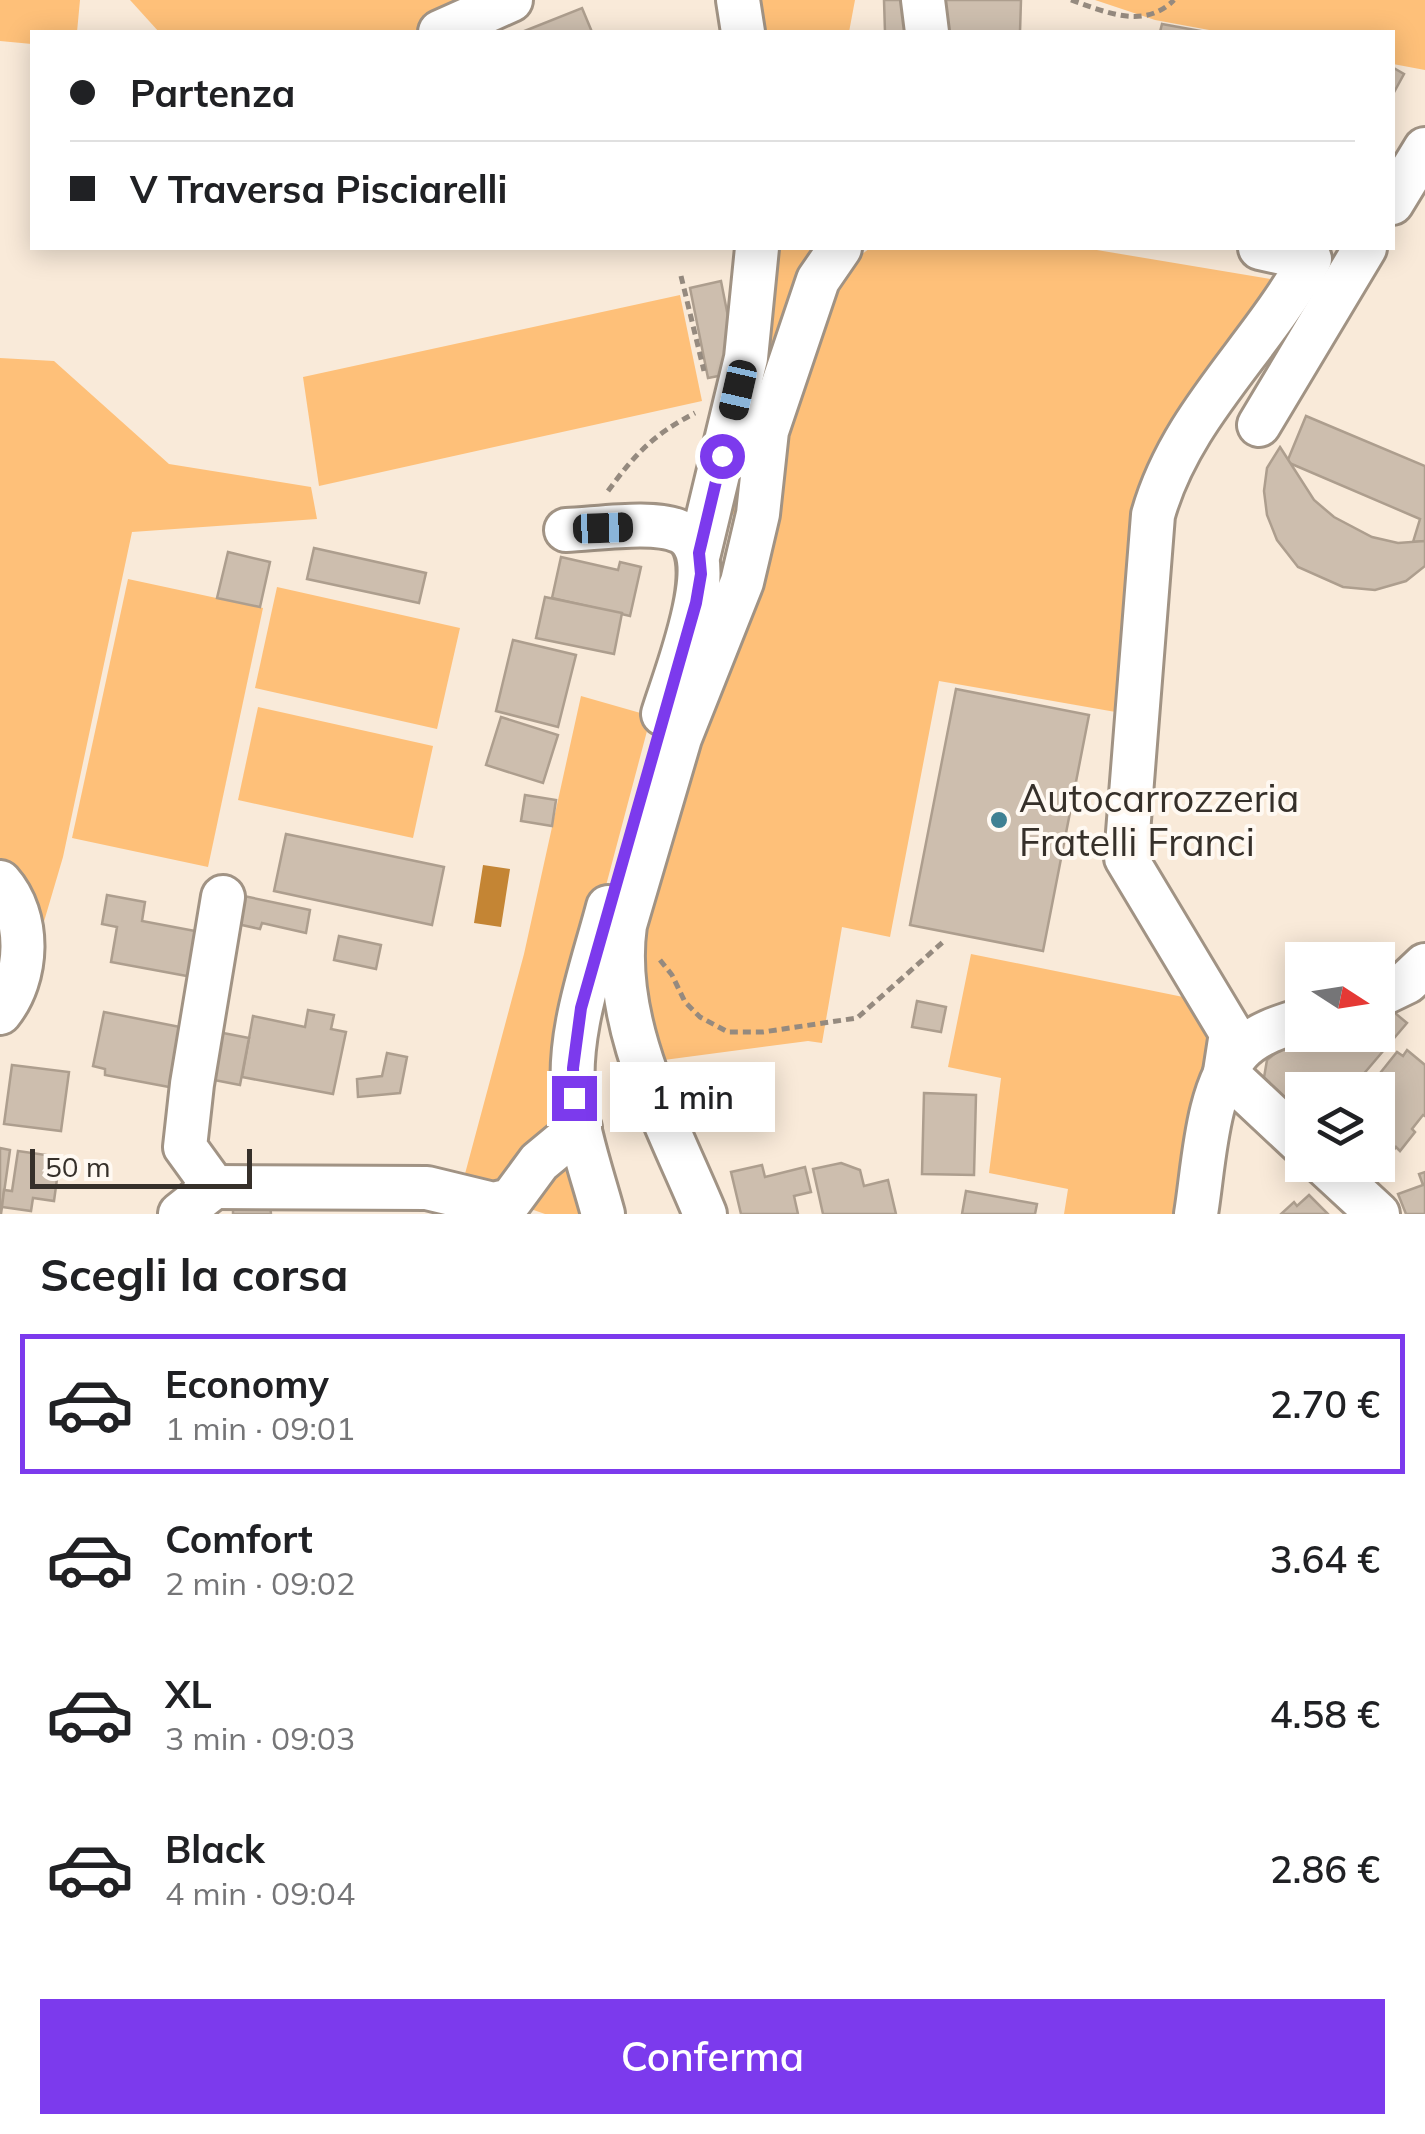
<!DOCTYPE html>
<html lang="it">
<head>
<meta charset="utf-8">
<style>
  body { margin:0; font-family:Mulish,sans-serif; background:#f6f6f6; color:#202124; height:100vh; display:flex; flex-direction:column; font-size:38px; white-space:nowrap }
  * { box-sizing:border-box; margin:0 }
  p { font-size:32px; color:#757577 }
  .icon { flex:none; width:55px; height:55px; fill:none; stroke:currentColor; stroke-width:2; stroke-linecap:round; stroke-linejoin:round }
  .map { position:relative; height:1214px; overflow:hidden }
  .side { display:flex; flex-direction:column; background:#fff; flex:1 }
  .side>* { flex:none }
  .guide { position:absolute; left:30px; top:30px; width:1365px; height:220px; border-radius:0px; box-shadow:0 5px 25px #0003; display:grid; align-content:center; height:220px; padding:0 40px; background:#fff }
  .needle { width:65px; rotate:102deg }
  .buttons { position:absolute; left:1285px; top:942px; display:grid; gap:20px }
  .buttons a { display:grid; place-items:center; width:110px; height:110px; border-radius:0px; background:#fff; box-shadow:0 5px 25px #0003; font-size:50px }
  .scale { position:absolute; left:30px; bottom:25px; width:222px; box-sizing:border-box; padding-left:10px; border:5px solid #36302a; border-top:0; font-size:28px; line-height:35px; white-space:nowrap; color:#36302a; -webkit-text-stroke:8px #fff9f2; paint-order:stroke }
  .end { position:absolute; width:45px; height:45px; margin:-22px; border:12px solid #7c3aed; background:#fff; box-shadow:0 0 0 5px #fff }
  .from { border-radius:50% }
  .bubble { position:absolute; height:70px; border-radius:0px; background:#fff; box-shadow:0 5px 25px #0003; font-size:32px; font-weight:600; line-height:70px; text-align:center }
  .car { position:absolute; width:30px; height:60px; margin:-30px -15px; border-radius:12px; box-shadow:0 0 8px 2px #0007; background:linear-gradient(#222 24%,#8ab4d8 0 40%,#222 0 76%,#8ab4d8 0 86%,#222 0) }
  .guide b { display:flex; align-items:center; gap:35px; height:95px; font-size:38px }
  .guide b+b { border-top:2px solid #e0e0e0 }
  .guide i { width:25px; height:25px; background:#202124 }
  ul { padding:0; list-style:none }
  li { display:flex; align-items:center; gap:30px; height:140px; margin:0 20px 15px; padding:0 20px; border:5px solid transparent; border-radius:0px }
  li div { flex:1 }
  li b { display:block; font-size:38px }
  li em { font-style:normal; font-weight:600 }
  li.active { border-color:#7c3aed }
  li>.icon { width:90px; height:90px; stroke-width:1.5 }
  h2 { padding:0 40px; font-size:45px; line-height:120px }
  .primary-button { display:flex; gap:20px; margin-top:auto; padding:20px 40px }
  .primary-button a { flex:1; height:115px; border-radius:0px; background:#7c3aed; color:#fff; font-size:40px; font-weight:600; line-height:115px; text-align:center }
  .map>svg:first-child { display:block }
  .green { fill:#fec079 }
  .water { fill:#c48534 }
  .building { fill:#cdbeae; stroke:#ad9e8e; stroke-width:2.5 }
  .lines { fill:none; stroke-linecap:round; stroke-linejoin:round }
  .minor-casing { stroke:#a19384; stroke-width:48 }
  .path { stroke:#958a7f; stroke-width:5; stroke-dasharray:8 5; stroke-linecap:butt }
  .minor { stroke:#fff; stroke-width:42 }
  .route { stroke:#7c3aed; stroke-width:12 }
  .poi-dot { fill:#408193; stroke:#fff9f2; stroke-width:4 }
  .labels { text-anchor:middle; dominant-baseline:central; stroke-width:8; stroke-linejoin:round; paint-order:stroke }
  .poi-label { font-size:38px; fill:#36302a; stroke:#fff9f2; text-anchor:start }
</style>
</head>
<body>
<div class="map">
<svg width="1425" height="1214" viewBox="0 0 1425 1214">
  <rect width="100%" height="100%" fill="#f9ead9"/>
  <!-- green -->
  <g class="green">
    <polygon points="0,0 80,0 77,32 32,32 32,44 0,41"/>
    <polygon points="130,0 467,0 470,9 411,32 159,32"/>
    <polygon points="758,0 855,0 849,32 762,32"/>
    <polygon points="1095,0 1425,0 1425,70 1393,64 1392,32 1220,32 1155,20"/>
    <polygon points="768,248 816,248 746,516 728,513"/>
    <polygon points="870,248 1085,248 1282,281 1171,437 1127,714 939,681 890,937 842,927 822,1043 808,1041 649,1062 634,927 789,415 830,306 852,262"/>
    <polygon points="680,295 702,401 319,486 303,377"/>
    <polygon points="0,358 54,361 169,464 311,487 317,519 132,532 63,857 40,935 0,877"/>
    <polygon points="128,579 263,608 208,867 72,838"/>
    <polygon points="277,587 460,628 437,729 255,688"/>
    <polygon points="581,696 651,716 569,1025 587,1214 545,1214 462,1185 524,954"/>
    <polygon points="258,707 433,746 413,838 238,800"/>
    <polygon points="971,954 1198,1000 1212,1036 1182,1214 1064,1214 1068,1189 989,1173 1001,1078 948,1067"/>
  </g>
  <!-- water -->
  <polygon class="water" points="483,865 510,869 501,927 474,923"/>
  <!-- building -->
  <g class="building">
    <polygon points="884,0 913,0 915,32 885,32"/>
    <polygon points="930,0 1021,0 1020,32 935,31"/>
    <polygon points="582,8 592,32 522,32"/>
    <polygon points="1162,24 1206,32 1160,32"/>
    <polygon points="1392,67 1404,74 1392,96"/>
    <polygon points="721,281 733,342 729,374 708,378 690,288"/>
    <polygon points="1306,416 1425,466 1425,541 1413,542 1420,519 1287,462"/>
    <polygon points="1280,447 1314,500 1334,517 1372,537 1398,543 1425,541 1425,566 1406,581 1375,590 1343,587 1298,567 1277,540 1267,515 1264,491 1267,468"/>
    <polygon points="314,548 426,573 419,603 307,579"/>
    <polygon points="228,552 270,562 260,607 217,598"/>
    <polygon points="561,557 618,570 620,562 641,567 630,616 552,598"/>
    <polygon points="545,597 622,613 614,654 536,638"/>
    <polygon points="513,640 576,655 558,727 496,711"/>
    <polygon points="956,689 1089,715 1043,951 910,925"/>
    <polygon points="501,717 558,735 543,783 486,765"/>
    <polygon points="525,795 556,800 552,826 521,821"/>
    <polygon points="286,834 444,867 432,925 274,891"/>
    <polygon points="107,895 145,902 142,921 211,934 203,979 111,962 117,927 102,924"/>
    <polygon points="239,895 310,910 306,933 262,923 260,929 233,923"/>
    <polygon points="339,936 381,945 376,969 334,960"/>
    <polygon points="917,1001 946,1007 941,1032 912,1027"/>
    <polygon points="308,1010 334,1015 331,1029 346,1032 333,1094 242,1077 253,1016 305,1027"/>
    <polygon points="104,1012 180,1027 169,1087 105,1075 105,1069 93,1066"/>
    <polygon points="1395,1013 1407,1023 1350,1090 1302,1090 1302,1131 1261,1095 1267,1060 1284,1046 1321,1035 1378,1035 1378,1018"/>
    <polygon points="218,1032 249,1038 240,1085 209,1079"/>
    <polygon points="1407,1050 1425,1065 1425,1116 1423,1115 1412,1129 1415,1132 1400,1151 1396,1147 1390,1155 1378,1145 1378,1090 1374,1090 1381,1080 1377,1077 1397,1052 1403,1056"/>
    <polygon points="387,1053 407,1057 400,1093 358,1097 357,1079 382,1076"/>
    <polygon points="12,1065 69,1072 61,1131 4,1124"/>
    <polygon points="924,1093 976,1095 974,1175 922,1174"/>
    <polygon points="0,1148 10,1150 1,1214 0,1214"/>
    <polygon points="18,1151 60,1157 54,1201 33,1198 31,1211 2,1207 4,1190 12,1191"/>
    <polygon points="841,1163 860,1170 864,1186 888,1180 896,1214 823,1214 813,1169"/>
    <polygon points="762,1165 765,1177 805,1167 811,1192 794,1196 798,1214 741,1214 731,1172"/>
    <polygon points="1425,1172 1425,1214 1406,1214 1398,1194 1423,1185 1419,1174"/>
    <polygon points="966,1191 1037,1204 1035,1214 962,1214"/>
    <polygon points="1309,1195 1328,1214 1281,1214 1294,1202 1297,1206"/>
    <polygon points="270,1204 271,1214 233,1214 233,1205"/>
  </g>
  <g class="lines">
    <!-- minor casing -->
    <g class="minor-casing">
      <g id="minor">
        <polyline points="738,0 743,32"/>
        <polyline points="923,0 927,32"/>
        <polyline points="440,32 511,0"/>
        <polyline points="1392,203 1425,149"/>
        <path d="M1260 248 1310 259C1262 348 1181 415 1153 515L1126 858 1231 1033 1225 1072 1302 1144"/>
        <polyline points="1259,425 1365,248"/>
        <path d="M566 530C596 529 655 519 681 532 725 555 674 677 663 714"/>
        <polyline points="699,553 746,358 757,248"/>
        <path d="M0 882C31 917 29 977 0 1013"/>
        <polyline points="1378,996 1407,982 1425,965"/>
        <polyline points="1325,1165 1378,1214"/>
        <polyline points="214,1187 427,1188 493,1204 511,1200 539,1162 580,1128"/>
        <polyline points="180,1214 214,1187 185,1147 192,1084 223,897"/>
        <path d="M603 1214C593 1177 579 1138 574 1100 566 1036 592 968 608 907"/>
        <path d="M705 1214C668 1125 611 1024 625 925L680 738 742 582 758 514 767 431 818 280 840 248"/>
        <path d="M1196 1214C1204 1165 1206 1088 1240 1051 1256 1034 1281 1026 1302 1020"/>
      </g>
    </g>
    <!-- path -->
    <g class="path">
      <path d="M1071 0C1106 12 1144 30 1174 0"/>
      <polyline points="681,276 704,371"/>
      <path d="M608 491C635 454 654 434 695 413"/>
      <polyline points="660,960 672,975 685,1002 700,1017 728,1032 763,1032 857,1018 943,942"/>
    </g>
    <!-- minor -->
    <use href="#minor" class="minor"/>
  </g>
  <g class="lines">
    <!-- route -->
    <polyline class="route" points="574,1098 573,1068 581,1008 696,603 701,574 699,553 722,456"/>
  </g>
  <!-- markers -->
  <circle class="poi-dot" cx="999" cy="820" r="10"/>
  <g class="labels">
    <!-- poi labels -->
    <g class="poi-label">
      <text x="1019" y="798">Autocarrozzeria<tspan x="1019" dy="44">Fratelli Franci</tspan></text>
    </g>
  </g>
</svg>
<div class="buttons">
<a><svg class="needle" viewBox="-14 -14 28 28"><path d="M0-13l5 13h-10z" fill="#e53935"/><path d="M0 13l5-13h-10z" fill="#757577"/></svg></a>
<a><svg class="icon" aria-label="layers" viewBox="0 0 24 24"><path d="M12 4l9 5-9 5-9-5zM3 14l9 5 9-5"/></svg></a>
</div>
<div class="scale">50 m</div>
<i class="end from" style="left:722px;top:456px"></i>
<i class="end" style="left:574px;top:1098px"></i>
<div class="bubble" style="left:610px;top:1062px;width:165px">1 min</div>
<i class="car" style="left:738px;top:390px;rotate:193deg"></i>
<i class="car" style="left:603px;top:528px;rotate:88deg"></i>
<div class="guide">
<b><i class="from"></i>Partenza</b>
<b><i></i>V Traversa Pisciarelli</b>
</div>
</div>
<section class="side">
<h2>Scegli la corsa</h2>
<ul>
<li class="active"><svg class="icon" aria-label="car" viewBox="0 0 24 24"><path d="M5 17H2v-5l4-1 3-4h7l3 4 3 1v5h-3M9 17h6M6 11h13"/><circle cx="7" cy="17" r="2"/><circle cx="17" cy="17" r="2"/></svg><div><b>Economy</b><p>1 min · 09:01</p></div><em>2.70 €</em></li>
<li><svg class="icon" aria-label="car" viewBox="0 0 24 24"><path d="M5 17H2v-5l4-1 3-4h7l3 4 3 1v5h-3M9 17h6M6 11h13"/><circle cx="7" cy="17" r="2"/><circle cx="17" cy="17" r="2"/></svg><div><b>Comfort</b><p>2 min · 09:02</p></div><em>3.64 €</em></li>
<li><svg class="icon" aria-label="car" viewBox="0 0 24 24"><path d="M5 17H2v-5l4-1 3-4h7l3 4 3 1v5h-3M9 17h6M6 11h13"/><circle cx="7" cy="17" r="2"/><circle cx="17" cy="17" r="2"/></svg><div><b>XL</b><p>3 min · 09:03</p></div><em>4.58 €</em></li>
<li><svg class="icon" aria-label="car" viewBox="0 0 24 24"><path d="M5 17H2v-5l4-1 3-4h7l3 4 3 1v5h-3M9 17h6M6 11h13"/><circle cx="7" cy="17" r="2"/><circle cx="17" cy="17" r="2"/></svg><div><b>Black</b><p>4 min · 09:04</p></div><em>2.86 €</em></li>
</ul>
<div class="primary-button"><a>Conferma</a></div>
</section>
</body>
</html>
